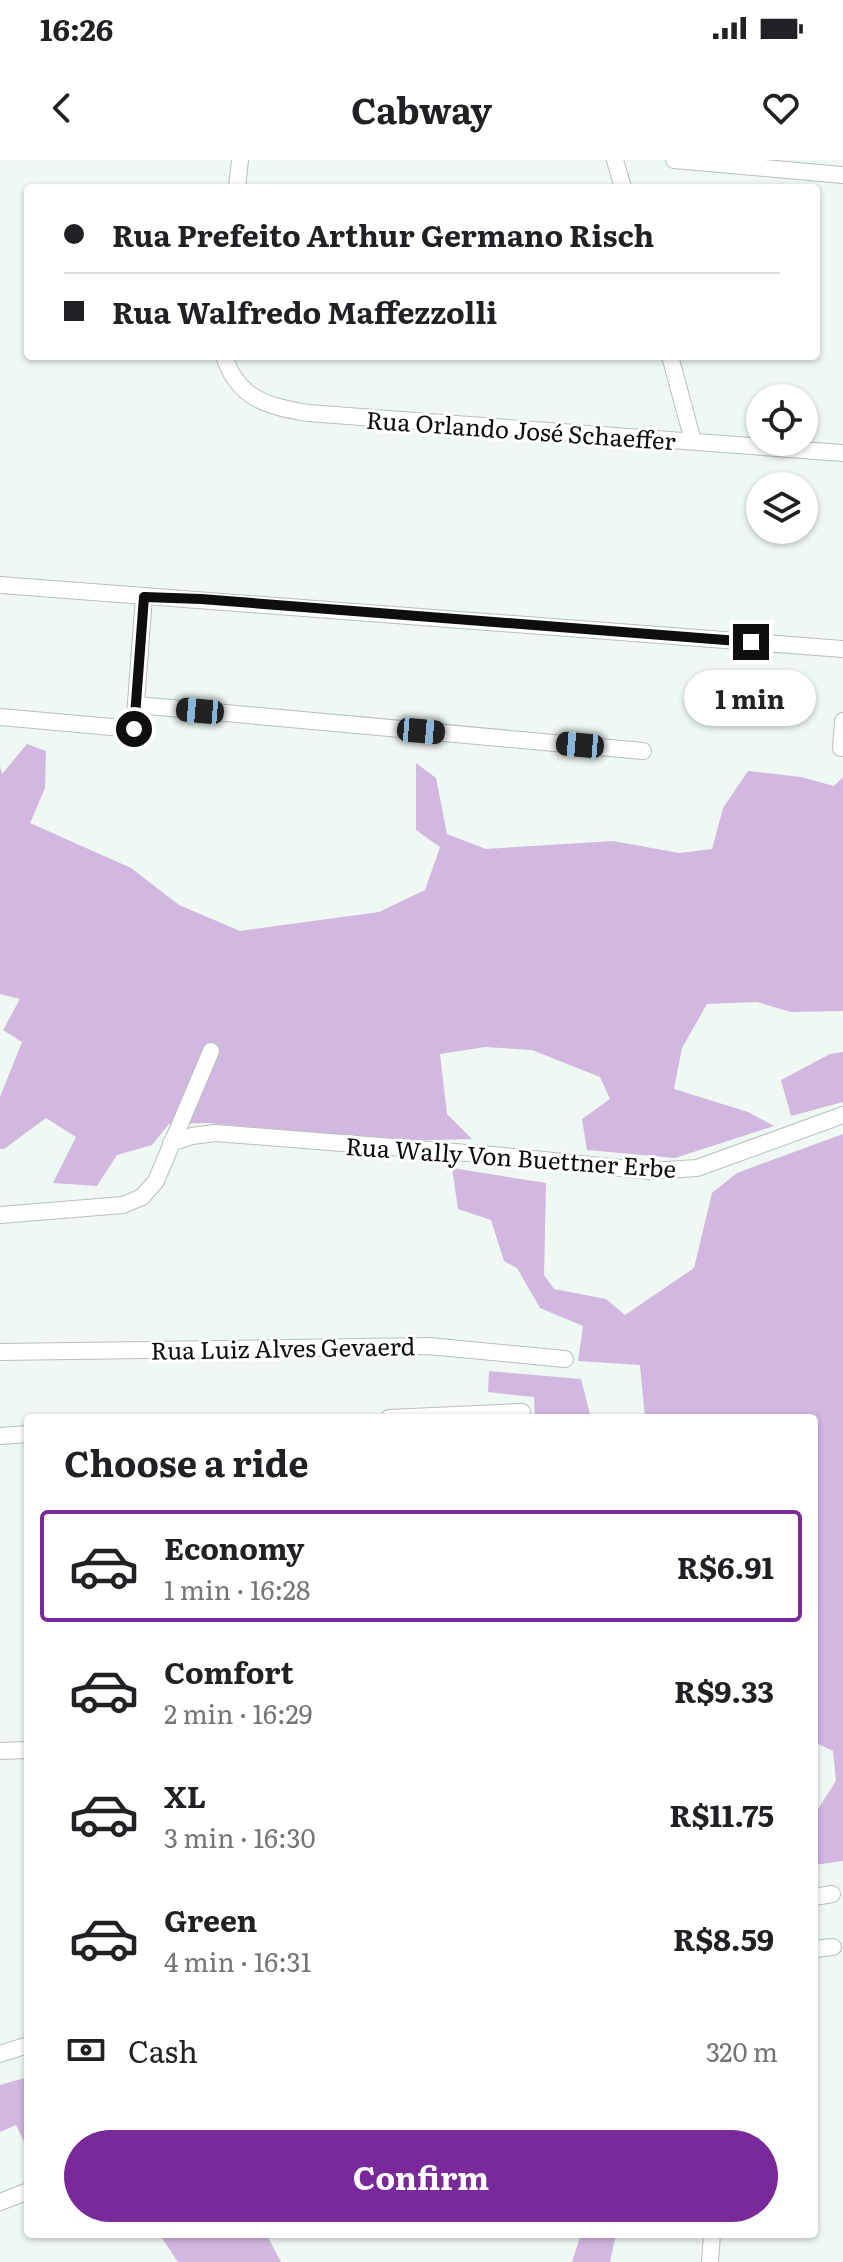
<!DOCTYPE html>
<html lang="en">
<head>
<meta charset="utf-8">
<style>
  body { margin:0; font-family:Literata,serif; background:#f6f6f6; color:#202124; height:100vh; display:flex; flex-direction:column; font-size:30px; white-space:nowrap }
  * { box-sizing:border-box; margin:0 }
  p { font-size:26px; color:#757577 }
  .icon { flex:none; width:44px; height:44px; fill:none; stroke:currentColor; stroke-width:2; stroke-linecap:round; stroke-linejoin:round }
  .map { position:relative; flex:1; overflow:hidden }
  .drawer { position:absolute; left:24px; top:1254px; width:794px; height:824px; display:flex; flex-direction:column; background:#fff; border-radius:8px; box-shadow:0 2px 6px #0004 }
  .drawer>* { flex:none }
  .hud { position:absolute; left:24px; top:24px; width:796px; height:176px; border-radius:8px; box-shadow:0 2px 6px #0004; display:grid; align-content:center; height:176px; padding:0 40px; background:#fff }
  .fabs { position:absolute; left:746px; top:224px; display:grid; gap:16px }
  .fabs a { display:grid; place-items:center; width:72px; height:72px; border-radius:50%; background:#fff; box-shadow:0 2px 6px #0004; font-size:40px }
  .end { position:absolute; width:36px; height:36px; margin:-18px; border:10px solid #0c0f0d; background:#fff; box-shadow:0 0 0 4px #fff }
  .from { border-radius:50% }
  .bubble { position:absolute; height:56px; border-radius:28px; background:#fff; box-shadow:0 2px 6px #0004; font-size:26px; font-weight:700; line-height:56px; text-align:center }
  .car { position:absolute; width:24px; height:48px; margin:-24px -12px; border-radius:10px; box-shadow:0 0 6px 2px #0007; background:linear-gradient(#222 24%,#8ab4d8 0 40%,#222 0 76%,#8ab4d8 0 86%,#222 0) }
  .hud b { display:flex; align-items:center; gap:28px; height:76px; font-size:30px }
  .hud b+b { border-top:2px solid #e0e0e0 }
  .hud i { width:20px; height:20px; background:#202124 }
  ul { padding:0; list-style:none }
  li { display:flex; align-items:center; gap:24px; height:112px; margin:0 16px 12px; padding:0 24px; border:4px solid transparent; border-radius:8px }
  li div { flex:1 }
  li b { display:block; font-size:30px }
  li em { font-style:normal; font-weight:700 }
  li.selected { border-color:#79299a }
  li>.icon { width:72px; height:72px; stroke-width:1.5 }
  h2 { padding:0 40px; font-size:36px; line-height:96px }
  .pay { display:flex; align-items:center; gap:20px; height:88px; padding:0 40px; font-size:30px }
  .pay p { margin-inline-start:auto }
  .cta { display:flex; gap:16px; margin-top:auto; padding:16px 40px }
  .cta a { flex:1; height:92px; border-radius:48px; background:#79299a; color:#fff; font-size:32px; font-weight:700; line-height:92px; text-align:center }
  .status { display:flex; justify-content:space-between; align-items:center; height:56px; padding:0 40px; background:#fff; direction:ltr }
  .status svg { height:22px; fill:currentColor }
  header { display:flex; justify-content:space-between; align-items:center; height:104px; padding:0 40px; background:#fff; font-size:36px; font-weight:700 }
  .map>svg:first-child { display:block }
  .green { fill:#d2b7e1 }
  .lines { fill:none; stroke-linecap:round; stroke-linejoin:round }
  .minor-casing { stroke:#b8c0ba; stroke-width:18 }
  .minor { stroke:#fff; stroke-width:16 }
  .route { stroke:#0c0f0d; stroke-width:10 }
  .labels { text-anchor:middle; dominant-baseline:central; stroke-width:6; stroke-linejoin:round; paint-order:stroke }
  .street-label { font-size:24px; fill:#0c0f0d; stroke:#fff }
</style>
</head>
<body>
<div class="status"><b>16:26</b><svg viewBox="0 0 49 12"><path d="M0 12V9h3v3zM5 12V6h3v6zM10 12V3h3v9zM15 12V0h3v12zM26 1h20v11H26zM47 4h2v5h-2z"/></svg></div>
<header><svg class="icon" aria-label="back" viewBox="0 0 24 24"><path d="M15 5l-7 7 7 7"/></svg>Cabway<svg class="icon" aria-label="heart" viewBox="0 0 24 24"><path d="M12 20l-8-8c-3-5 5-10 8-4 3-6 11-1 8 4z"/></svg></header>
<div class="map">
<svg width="843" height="2102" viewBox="0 0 843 2102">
  <rect width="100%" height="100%" fill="#eff8f2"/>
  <!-- green -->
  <g class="green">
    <polygon points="27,584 46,591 45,628 30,663 131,708 179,745 240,771 379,752 425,730 440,687 416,670 416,603 436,618 447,674 486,689 613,681 679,693 712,689 723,648 748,611 801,617 834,626 843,617 843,851 791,852 757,842 707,844 682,888 674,929 748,952 774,966 675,998 587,990 582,959 610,939 600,917 532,890 485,887 440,894 447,954 472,979 399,981 207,963 169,964 152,985 117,995 97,1026 53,1023 76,977 46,958 4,989 0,989 0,937 22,882 3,870 20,839 0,834 0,607 2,614"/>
    <polygon points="843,892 843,942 791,956 781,920 830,894"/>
    <polygon points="843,974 843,1701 814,1705 814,1655 836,1621 833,1591 814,1582 814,1487 817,1478 814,1477 814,1258 645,1258 640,1205 578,1201 583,1166 540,1148 517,1108 504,1101 491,1060 458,1049 452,1008 546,1023 544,1115 554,1129 606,1139 625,1155 694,1108 712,1033 737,1013"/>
    <polygon points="489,1211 581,1219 591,1258 535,1258 534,1237 488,1232"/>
    <polygon points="28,1917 28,1990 16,1965 0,1972 0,1925"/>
    <polygon points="159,2074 266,2074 281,2102 178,2102"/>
    <polygon points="581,2074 616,2074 610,2102 572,2102"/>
  </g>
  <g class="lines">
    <!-- minor casing -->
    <g class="minor-casing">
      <g id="minor">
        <polyline points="615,0 623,28"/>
        <polyline points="674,0 843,15"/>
        <polyline points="237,28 240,0"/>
        <path d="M224 196C238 239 267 246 308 253L843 293"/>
        <polyline points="670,196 693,281"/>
        <polyline points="0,425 843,489"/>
        <polyline points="137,545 643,591"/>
        <polyline points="0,557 134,569 144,437"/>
        <polyline points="841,588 843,561"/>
        <polyline points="171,983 192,976 215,973 505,996 650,1011 697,1008 843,955"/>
        <polyline points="0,1055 123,1045 142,1037 156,1021 211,891"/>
        <polyline points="0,1192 429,1186 565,1199"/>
        <polyline points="389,1258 522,1252"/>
        <polyline points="0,1276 28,1274"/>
        <polyline points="0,1591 28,1590"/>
        <polyline points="814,1737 832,1734"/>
        <polyline points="814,1789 833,1787"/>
        <polyline points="0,1894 28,1885"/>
        <polyline points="0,2042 26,2032"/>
        <polyline points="710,2102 712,2074"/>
      </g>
    </g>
    <!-- minor -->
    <use href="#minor" class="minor"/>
  </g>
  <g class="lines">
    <!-- route -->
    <polyline class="route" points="134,569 144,437 201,439 751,482"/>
  </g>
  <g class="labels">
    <!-- street labels -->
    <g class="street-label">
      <text transform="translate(521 269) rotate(4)">Rua Orlando José Schaeffer</text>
      <text transform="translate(511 996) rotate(4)">Rua Wally Von Buettner Erbe</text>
      <text transform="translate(283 1187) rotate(-1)">Rua Luiz Alves Gevaerd</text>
    </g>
  </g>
</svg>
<div class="fabs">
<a><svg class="icon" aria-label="locate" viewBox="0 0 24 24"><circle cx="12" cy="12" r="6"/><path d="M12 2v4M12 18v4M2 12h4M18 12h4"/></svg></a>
<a><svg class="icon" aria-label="layers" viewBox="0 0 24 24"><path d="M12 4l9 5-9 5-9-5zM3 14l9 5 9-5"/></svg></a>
</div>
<i class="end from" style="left:134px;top:569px"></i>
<i class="end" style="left:751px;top:482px"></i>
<div class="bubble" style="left:684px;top:510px;width:132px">1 min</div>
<i class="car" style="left:200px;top:551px;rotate:275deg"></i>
<i class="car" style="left:421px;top:571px;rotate:95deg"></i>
<i class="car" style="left:580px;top:585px;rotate:275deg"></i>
<div class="hud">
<b><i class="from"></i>Rua Prefeito Arthur Germano Risch</b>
<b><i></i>Rua Walfredo Maffezzolli</b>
</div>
<section class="drawer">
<h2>Choose a ride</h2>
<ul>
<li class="selected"><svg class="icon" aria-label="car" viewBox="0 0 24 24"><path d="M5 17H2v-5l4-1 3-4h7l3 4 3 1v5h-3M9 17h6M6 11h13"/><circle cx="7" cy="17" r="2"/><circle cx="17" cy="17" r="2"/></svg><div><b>Economy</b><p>1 min · 16:28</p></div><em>R$6.91</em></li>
<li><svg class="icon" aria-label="car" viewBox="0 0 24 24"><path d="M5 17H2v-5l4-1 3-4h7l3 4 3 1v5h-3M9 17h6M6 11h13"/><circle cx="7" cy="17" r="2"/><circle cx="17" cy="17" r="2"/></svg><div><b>Comfort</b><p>2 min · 16:29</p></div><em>R$9.33</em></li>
<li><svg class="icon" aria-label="car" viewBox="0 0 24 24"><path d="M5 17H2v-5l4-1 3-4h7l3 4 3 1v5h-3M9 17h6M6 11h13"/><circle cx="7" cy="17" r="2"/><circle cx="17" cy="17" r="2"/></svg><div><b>XL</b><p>3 min · 16:30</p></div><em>R$11.75</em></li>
<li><svg class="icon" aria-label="car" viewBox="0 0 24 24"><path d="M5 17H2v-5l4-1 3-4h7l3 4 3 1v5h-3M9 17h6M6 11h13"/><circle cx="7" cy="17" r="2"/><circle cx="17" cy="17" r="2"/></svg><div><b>Green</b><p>4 min · 16:31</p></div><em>R$8.59</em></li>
</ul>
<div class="pay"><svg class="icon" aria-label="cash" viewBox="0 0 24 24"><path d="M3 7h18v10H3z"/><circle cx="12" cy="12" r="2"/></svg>Cash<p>320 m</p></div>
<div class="cta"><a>Confirm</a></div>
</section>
</div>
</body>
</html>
